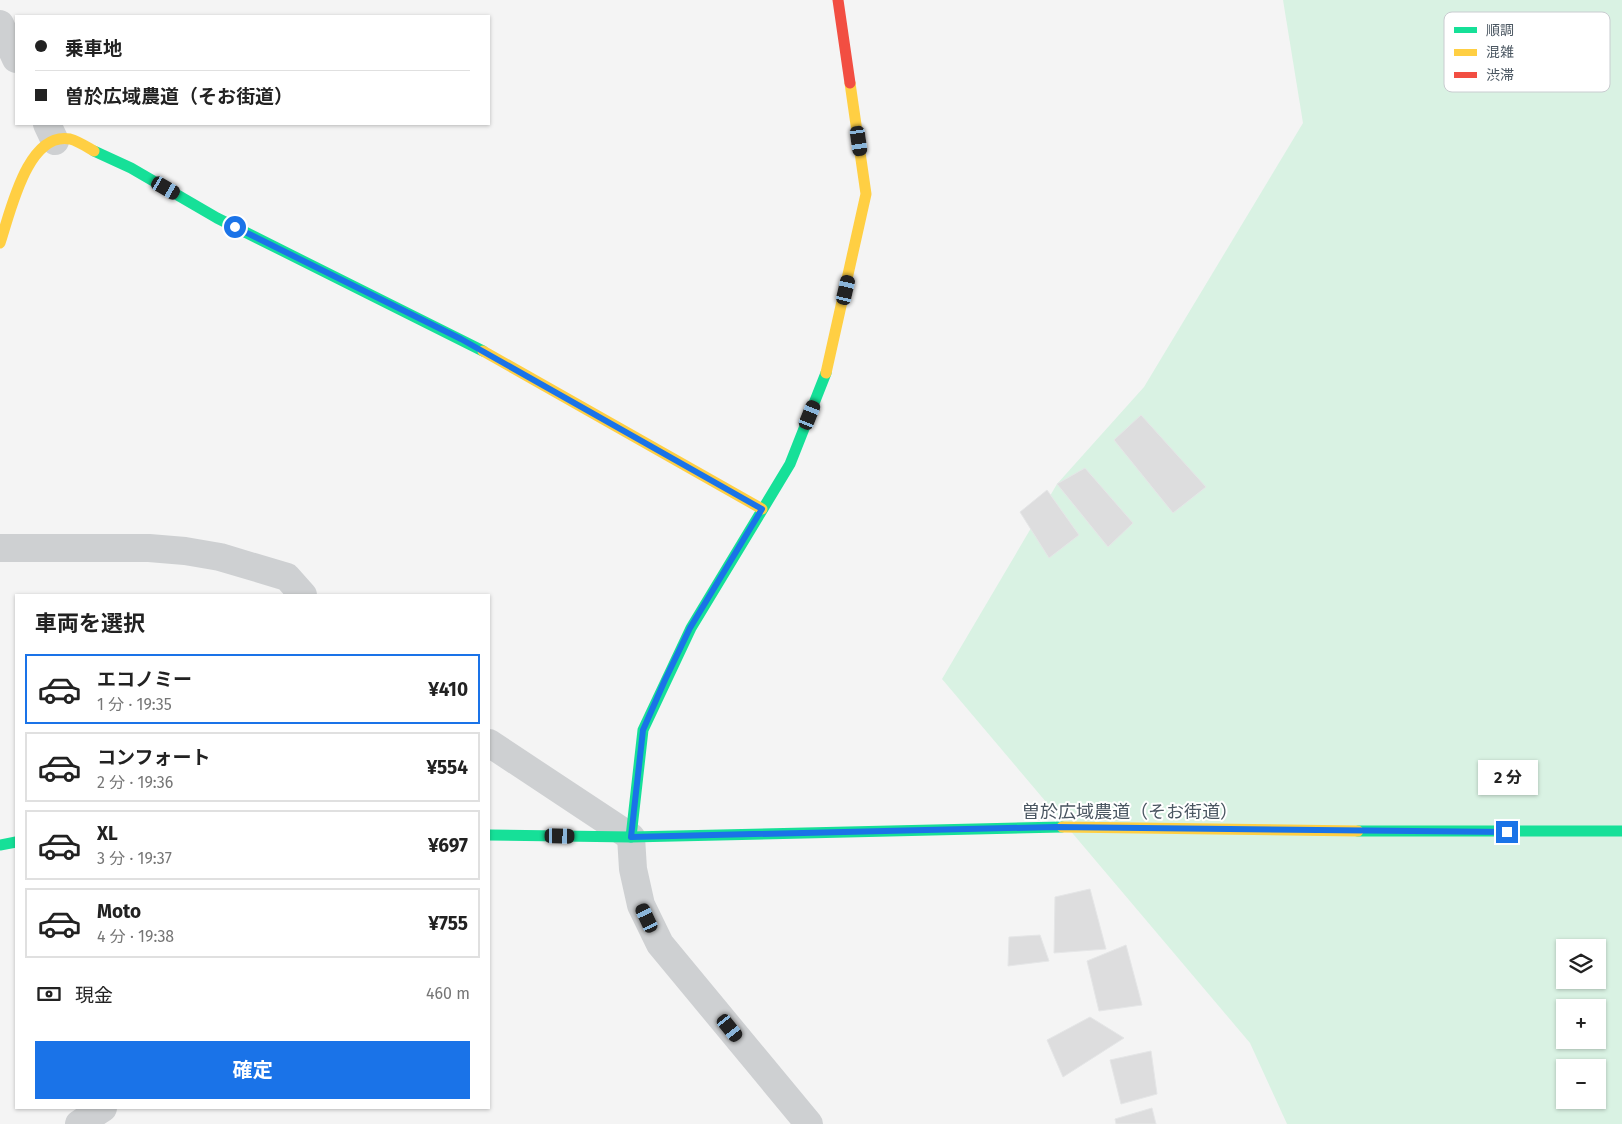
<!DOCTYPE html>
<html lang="ja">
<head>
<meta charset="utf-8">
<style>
  body { margin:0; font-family:"Fira Sans","Noto Sans JP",sans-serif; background:#f6f6f6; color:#222; height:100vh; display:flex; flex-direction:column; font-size:19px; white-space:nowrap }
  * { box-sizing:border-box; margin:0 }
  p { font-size:16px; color:#767676 }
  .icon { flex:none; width:28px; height:28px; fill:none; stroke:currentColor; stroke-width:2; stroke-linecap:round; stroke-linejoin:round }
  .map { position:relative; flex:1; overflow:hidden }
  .drawer { position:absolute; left:15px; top:594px; width:475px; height:515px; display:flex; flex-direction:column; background:#fff; border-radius:0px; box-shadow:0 1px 4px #0004 }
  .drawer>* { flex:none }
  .hud { position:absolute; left:15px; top:15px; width:475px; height:110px; border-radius:0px; box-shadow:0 1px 4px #0004; display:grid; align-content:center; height:110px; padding:0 20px; background:#fff }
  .fabs { position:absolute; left:1556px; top:939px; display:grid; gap:10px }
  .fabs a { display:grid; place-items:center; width:50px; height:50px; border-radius:0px; background:#fff; box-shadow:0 1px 4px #0004; font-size:25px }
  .end { position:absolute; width:22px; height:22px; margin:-11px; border:6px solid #1a73e8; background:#fff; box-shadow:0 0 0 2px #fff }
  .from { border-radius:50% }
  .bubble { position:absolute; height:35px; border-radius:0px; background:#fff; box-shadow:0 1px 4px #0004; font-size:16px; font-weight:700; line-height:35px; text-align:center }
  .car { position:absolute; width:15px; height:30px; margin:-15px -8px; border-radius:6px; box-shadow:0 0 4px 1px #0007; background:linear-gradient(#222 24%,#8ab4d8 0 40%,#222 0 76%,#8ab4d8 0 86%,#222 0) }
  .hud b { display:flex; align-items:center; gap:18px; height:48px; font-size:19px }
  .hud b+b { border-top:1px solid #e0e0e0 }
  .hud i { width:12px; height:12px; background:#222 }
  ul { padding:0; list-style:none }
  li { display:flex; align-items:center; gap:15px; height:70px; margin:0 10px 8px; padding:0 10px; border:2px solid #e0e0e0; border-radius:0px }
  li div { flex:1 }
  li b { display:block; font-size:19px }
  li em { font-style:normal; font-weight:700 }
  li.on { border-color:#1a73e8 }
  li>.icon { width:45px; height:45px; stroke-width:1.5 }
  h2 { padding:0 20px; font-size:22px; line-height:60px }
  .pay { display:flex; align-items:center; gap:12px; height:55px; padding:0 20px; font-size:19px }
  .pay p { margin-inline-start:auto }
  .action { display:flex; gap:10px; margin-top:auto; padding:10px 20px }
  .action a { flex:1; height:58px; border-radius:0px; background:#1a73e8; color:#fff; font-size:20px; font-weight:700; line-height:58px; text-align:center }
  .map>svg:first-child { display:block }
  .green { fill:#d9f2e3; fill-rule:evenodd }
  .building { fill:#ddddde; stroke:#e5e6e7 }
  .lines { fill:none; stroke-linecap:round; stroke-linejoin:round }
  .street { stroke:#ced0d2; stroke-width:28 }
  .fast { stroke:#16e098; stroke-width:11 }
  .slow { stroke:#ffcf43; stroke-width:11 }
  .jam { stroke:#f24e42; stroke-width:11 }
  .route { stroke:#1a73e8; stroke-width:6 }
  .labels { text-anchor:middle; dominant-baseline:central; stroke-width:4; stroke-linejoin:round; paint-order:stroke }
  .street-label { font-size:18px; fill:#4a5661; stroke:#fff }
  .key { fill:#fff; stroke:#c9ccd0; stroke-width:1 }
  .key-label { font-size:14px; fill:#4a5661 }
</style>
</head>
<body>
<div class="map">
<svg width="1622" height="1124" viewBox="0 0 1622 1124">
  <rect width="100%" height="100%" fill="#f4f4f4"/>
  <!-- green -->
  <path class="green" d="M1283 0H1622V1124H1287L1250 1043 942 679 1057 484 1144 387 1303 123ZM1565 948H1598V980H1565ZM1565 1008H1598V1040H1565ZM1565 1068H1598V1100H1565Z"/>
  <!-- building -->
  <g class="building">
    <polygon points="1141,415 1206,487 1173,513 1114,440"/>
    <polygon points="1085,468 1133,523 1108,547 1057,484"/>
    <polygon points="1047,490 1079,535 1049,558 1020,512"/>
    <polygon points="1090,889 1106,949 1054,953 1055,897"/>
    <polygon points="1040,935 1049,961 1008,966 1009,937"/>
    <polygon points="1126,945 1142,1005 1099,1011 1087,961"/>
    <polygon points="1090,1017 1124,1038 1063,1077 1047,1040"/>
    <polygon points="1151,1051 1157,1094 1121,1104 1110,1060"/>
    <polygon points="1152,1108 1156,1124 1116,1124 1115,1119"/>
  </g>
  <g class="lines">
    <!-- street -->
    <g class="street">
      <polyline points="0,24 16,59"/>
      <polyline points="47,124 55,141"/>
      <polyline points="0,548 149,548 185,551 220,557 287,577 303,595"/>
      <polyline points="489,743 631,837 633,869 641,905 660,944 809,1124"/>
      <polyline points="79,1124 103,1108"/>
    </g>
    <!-- fast -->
    <g class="fast">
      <polyline points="94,151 131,168 217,218 483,351"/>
      <polyline points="1358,831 1622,831"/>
      <polyline points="489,835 631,837 1062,827"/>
      <polyline points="631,837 643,730 691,628 790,464 826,373"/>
      <polyline points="0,845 16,842"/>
    </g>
    <!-- slow -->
    <g class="slow">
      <path d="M0 243C10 214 27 131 70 139 78 141 87 147 94 151"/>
      <polyline points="483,351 762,509"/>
      <polyline points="826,373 866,194 850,83"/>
      <polyline points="1062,827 1358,831"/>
    </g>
    <!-- jam -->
    <polyline class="jam" points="838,0 850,83"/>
  </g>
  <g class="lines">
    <!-- route -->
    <polyline class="route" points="235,227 461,339 762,509 690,628 665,680 643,730 631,837 1055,827 1507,832"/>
  </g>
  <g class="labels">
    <!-- street labels -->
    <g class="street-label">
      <text x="1130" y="812">曽於広域農道（そお街道）</text>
    </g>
  </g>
  <!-- legend -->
  <rect x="1444" y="12" width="166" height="80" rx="8" class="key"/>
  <rect x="1454" y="27" width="23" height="6" fill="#16e098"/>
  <rect x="1454" y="49" width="23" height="7" fill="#ffcf43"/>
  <rect x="1454" y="72" width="23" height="6" fill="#f24e42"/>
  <g class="key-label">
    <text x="1486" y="35">順調</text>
    <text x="1486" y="57">混雑</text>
    <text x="1486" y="80">渋滞</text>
  </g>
</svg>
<div class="fabs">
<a><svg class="icon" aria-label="layers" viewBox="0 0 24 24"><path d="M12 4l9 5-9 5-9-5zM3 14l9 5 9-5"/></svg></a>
<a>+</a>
<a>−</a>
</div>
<i class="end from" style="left:235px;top:227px"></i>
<i class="end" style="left:1507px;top:832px"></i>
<div class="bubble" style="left:1478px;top:760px;width:60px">2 分</div>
<i class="car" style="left:859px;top:141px;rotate:172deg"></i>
<i class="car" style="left:166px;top:188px;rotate:120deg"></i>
<i class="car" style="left:846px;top:290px;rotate:13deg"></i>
<i class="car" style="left:810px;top:415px;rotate:22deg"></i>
<i class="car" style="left:560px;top:836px;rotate:91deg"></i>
<i class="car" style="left:647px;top:918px;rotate:335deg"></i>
<i class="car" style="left:730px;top:1028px;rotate:141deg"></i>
<div class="hud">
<b><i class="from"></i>乗車地</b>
<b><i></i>曽於広域農道（そお街道）</b>
</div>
<section class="drawer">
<h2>車両を選択</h2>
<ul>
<li class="on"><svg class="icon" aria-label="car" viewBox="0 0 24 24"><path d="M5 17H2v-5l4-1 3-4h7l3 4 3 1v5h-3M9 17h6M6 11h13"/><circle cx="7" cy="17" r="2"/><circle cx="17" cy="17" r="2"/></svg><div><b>エコノミー</b><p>1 分 · 19:35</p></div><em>¥410</em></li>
<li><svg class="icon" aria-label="car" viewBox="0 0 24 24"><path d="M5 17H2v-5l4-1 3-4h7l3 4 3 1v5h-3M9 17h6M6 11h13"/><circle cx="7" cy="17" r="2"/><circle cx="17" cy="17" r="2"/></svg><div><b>コンフォート</b><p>2 分 · 19:36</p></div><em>¥554</em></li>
<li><svg class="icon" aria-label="car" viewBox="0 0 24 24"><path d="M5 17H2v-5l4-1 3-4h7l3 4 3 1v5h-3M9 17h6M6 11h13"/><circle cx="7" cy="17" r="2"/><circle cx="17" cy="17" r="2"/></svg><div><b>XL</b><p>3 分 · 19:37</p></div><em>¥697</em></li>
<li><svg class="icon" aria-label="car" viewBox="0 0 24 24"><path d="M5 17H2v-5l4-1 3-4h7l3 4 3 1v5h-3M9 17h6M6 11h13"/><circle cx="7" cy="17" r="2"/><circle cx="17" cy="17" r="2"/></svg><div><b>Moto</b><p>4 分 · 19:38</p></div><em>¥755</em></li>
</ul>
<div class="pay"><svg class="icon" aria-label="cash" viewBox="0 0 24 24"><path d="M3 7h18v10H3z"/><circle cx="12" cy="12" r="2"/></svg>現金<p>460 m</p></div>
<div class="action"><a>確定</a></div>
</section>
</div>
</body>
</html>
